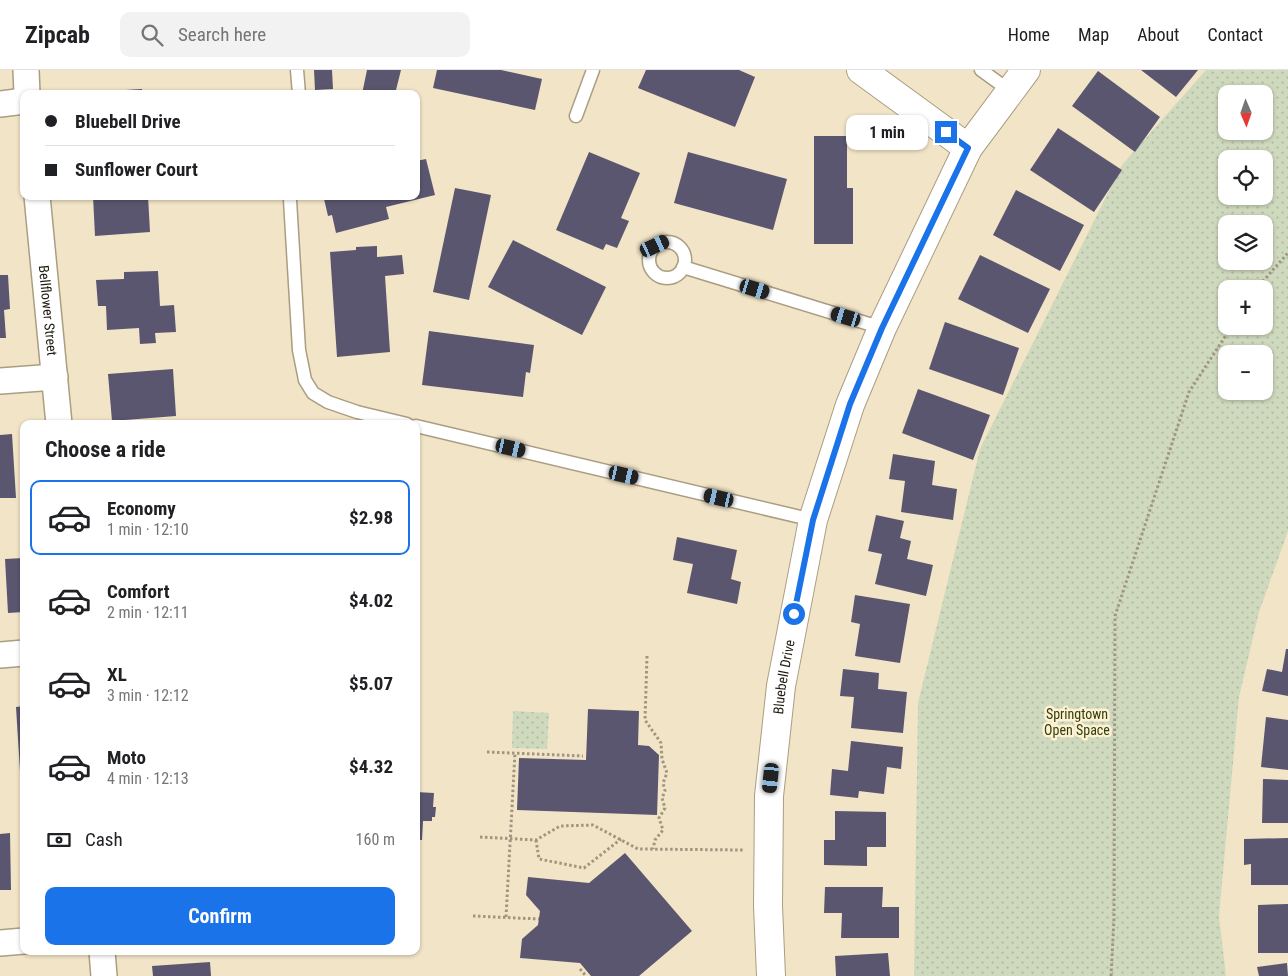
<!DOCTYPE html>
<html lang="en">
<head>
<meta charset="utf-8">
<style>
  body { margin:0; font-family:"Roboto Condensed",sans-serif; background:#f2f2f2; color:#202124; height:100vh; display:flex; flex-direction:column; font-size:19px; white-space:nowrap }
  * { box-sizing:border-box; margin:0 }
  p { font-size:16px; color:#757577 }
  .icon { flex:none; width:28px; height:28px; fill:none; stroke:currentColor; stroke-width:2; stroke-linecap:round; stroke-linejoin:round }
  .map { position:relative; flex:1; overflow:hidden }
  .drawer { position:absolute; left:20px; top:350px; width:400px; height:535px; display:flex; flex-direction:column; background:#fff; border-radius:10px; box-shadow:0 1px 4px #0004 }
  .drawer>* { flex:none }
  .top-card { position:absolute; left:20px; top:20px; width:400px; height:110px; border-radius:10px; box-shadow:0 1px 4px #0004; display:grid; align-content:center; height:110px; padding:0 25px; background:#fff }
  .needle { width:32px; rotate:178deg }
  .buttons { position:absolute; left:1218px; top:15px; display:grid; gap:10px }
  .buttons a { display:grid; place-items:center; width:55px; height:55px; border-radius:10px; background:#fff; box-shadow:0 1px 4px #0004; font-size:25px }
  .end { position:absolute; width:22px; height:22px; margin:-11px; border:6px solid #1a73e8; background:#fff; box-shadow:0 0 0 2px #fff }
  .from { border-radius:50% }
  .bubble { position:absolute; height:35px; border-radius:10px; background:#fff; box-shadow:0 1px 4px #0004; font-size:16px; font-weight:700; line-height:35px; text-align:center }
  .car { position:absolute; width:15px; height:30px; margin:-15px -8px; border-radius:6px; box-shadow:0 0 4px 1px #0007; background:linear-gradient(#222 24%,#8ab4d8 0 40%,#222 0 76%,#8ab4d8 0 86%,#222 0) }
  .top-card b { display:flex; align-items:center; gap:18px; height:48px; font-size:19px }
  .top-card b+b { border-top:1px solid #e0e0e0 }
  .top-card i { width:12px; height:12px; background:#202124 }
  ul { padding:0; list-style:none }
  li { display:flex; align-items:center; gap:15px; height:75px; margin:0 10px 8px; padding:0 15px; border:2px solid transparent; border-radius:10px }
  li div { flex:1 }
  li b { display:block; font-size:19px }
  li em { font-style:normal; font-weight:700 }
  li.on { border-color:#1a73e8 }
  li>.icon { width:45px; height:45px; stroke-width:1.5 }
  h2 { padding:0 25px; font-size:22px; line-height:60px }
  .pay { display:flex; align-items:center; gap:12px; height:55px; padding:0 25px; font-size:19px }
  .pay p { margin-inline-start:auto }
  .cta { display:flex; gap:10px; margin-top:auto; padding:10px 25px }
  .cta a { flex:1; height:58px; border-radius:10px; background:#1a73e8; color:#fff; font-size:20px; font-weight:700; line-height:58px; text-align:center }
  header { display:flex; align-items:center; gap:30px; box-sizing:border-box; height:70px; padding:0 25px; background:#fff; border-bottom:1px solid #e0e0e0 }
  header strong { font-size:24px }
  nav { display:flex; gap:28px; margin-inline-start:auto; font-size:18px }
  .search { width:350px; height:45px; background:#f2f2f2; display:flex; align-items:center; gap:12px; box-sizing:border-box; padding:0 18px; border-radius:10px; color:#757577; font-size:19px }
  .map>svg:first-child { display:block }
  .park { fill:url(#park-dots); fill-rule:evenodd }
  .building { fill:#5a566f }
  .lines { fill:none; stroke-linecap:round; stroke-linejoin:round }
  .service-casing { stroke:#aa9d82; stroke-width:15 }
  .minor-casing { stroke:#aa9d82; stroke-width:28 }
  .tertiary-casing { stroke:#aa9d82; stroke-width:30 }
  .path { stroke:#a09680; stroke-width:3; stroke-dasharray:2.5 2.5; stroke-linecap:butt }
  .service { stroke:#fff; stroke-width:12 }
  .minor { stroke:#fff; stroke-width:25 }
  .tertiary { stroke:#fff; stroke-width:28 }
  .route { stroke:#1a73e8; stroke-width:6 }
  .labels { text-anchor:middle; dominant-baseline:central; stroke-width:5; stroke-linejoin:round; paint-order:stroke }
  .street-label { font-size:14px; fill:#211c11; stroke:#fff1d4 }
  .park-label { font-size:14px; fill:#32400b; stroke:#fff1d4 }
</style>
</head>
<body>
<header>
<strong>Zipcab</strong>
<div class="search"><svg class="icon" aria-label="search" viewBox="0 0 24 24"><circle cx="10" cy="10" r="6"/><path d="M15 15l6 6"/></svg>Search here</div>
<nav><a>Home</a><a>Map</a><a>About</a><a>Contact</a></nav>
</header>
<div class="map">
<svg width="1288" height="906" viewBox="0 0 1288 906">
  <defs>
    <pattern id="park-dots" width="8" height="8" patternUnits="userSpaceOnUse" patternTransform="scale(1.25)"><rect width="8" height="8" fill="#cfd9bd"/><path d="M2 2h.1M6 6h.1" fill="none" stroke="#b1baa1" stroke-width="1.8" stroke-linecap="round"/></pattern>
  </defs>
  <rect width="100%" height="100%" fill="#f2e4c7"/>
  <!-- park -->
  <g class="park">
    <path d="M1206 0H1288V461L1259 542 1239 627 1219 846 1226 906H914L918 633 980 379 1122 95ZM1226 24H1264V61H1226ZM1226 89H1264V126H1226ZM1226 154H1264V191H1226ZM1226 219H1264V256H1226ZM1226 284H1264V321H1226Z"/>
    <polygon points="513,641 549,643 547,679 512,678"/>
  </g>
  <!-- building -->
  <g class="building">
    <polygon points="314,0 332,0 333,19 315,20"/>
    <polygon points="367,0 401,0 395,24 362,24"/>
    <polygon points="437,0 501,0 542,9 535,40 433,18"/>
    <polygon points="646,0 739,0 755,7 735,57 638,18"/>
    <polygon points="1141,0 1198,0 1176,27"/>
    <polygon points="1098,1 1160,47 1135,82 1072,36"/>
    <polygon points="142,19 142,24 92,24 92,22"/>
    <polygon points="1058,58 1122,100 1094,142 1030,100"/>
    <polygon points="814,66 847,66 847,118 853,118 853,174 814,174"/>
    <polygon points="589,82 640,103 621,148 629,151 617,178 606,174 603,180 556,160"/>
    <polygon points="688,82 787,109 773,160 674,133"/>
    <polygon points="426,89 435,125 386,137 389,149 336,163 332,145 328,146 324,129 333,126 416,126 416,91"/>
    <polygon points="455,118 491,125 469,230 433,222"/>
    <polygon points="1016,120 1084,155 1060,201 993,165"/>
    <polygon points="93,126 148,126 150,162 95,166"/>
    <polygon points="513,170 606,217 582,265 488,217"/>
    <polygon points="377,176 377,187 402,185 404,204 385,206 390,282 337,287 330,182 356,180 356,177"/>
    <polygon points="980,185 1050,219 1028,263 958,229"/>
    <polygon points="158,201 160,236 174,235 176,262 155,263 156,273 140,274 139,258 107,260 106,236 98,236 96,210 124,209 124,202"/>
    <polygon points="0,205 8,205 10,239 4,240 6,268 0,268"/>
    <polygon points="945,252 1019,278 1003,325 929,299"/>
    <polygon points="429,261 534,275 530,303 526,302 523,327 422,315"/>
    <polygon points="173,299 176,346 112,351 108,304"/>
    <polygon points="918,319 990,345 973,390 902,363"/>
    <polygon points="12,364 16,428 0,428 0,365"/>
    <polygon points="893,384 935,391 932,415 957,419 953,450 901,442 905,411 889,409"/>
    <polygon points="876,445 904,451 900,468 911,471 907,489 933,495 926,526 875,514 882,484 868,481"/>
    <polygon points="677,467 737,480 731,509 741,512 737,534 687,523 693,494 673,490"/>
    <polygon points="24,488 24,542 8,543 5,489"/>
    <polygon points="855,525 910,534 900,593 855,586 860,554 851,552"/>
    <polygon points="1286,579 1288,579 1288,626 1262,621 1267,599 1282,602"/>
    <polygon points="843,599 879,603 878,619 907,622 903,663 851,658 854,627 840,626"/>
    <polygon points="24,636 24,700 20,701 16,637"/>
    <polygon points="588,639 639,641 638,675 649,676 659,685 657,745 517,740 519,688 586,690"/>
    <polygon points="1266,647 1288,650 1288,700 1261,697"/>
    <polygon points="851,671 903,677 901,699 887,697 884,724 859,721 858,728 830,725 832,699 848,701"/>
    <polygon points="1263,709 1288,710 1288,753 1262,753"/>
    <polygon points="416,722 434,723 433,737 436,737 435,747 432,747 432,751 423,751 422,770 416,770"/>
    <polygon points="835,741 886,742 886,777 867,777 867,796 824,795 824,770 835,770"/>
    <polygon points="10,763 11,820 0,820 0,764"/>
    <polygon points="1288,768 1288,815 1251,815 1251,794 1244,795 1244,769"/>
    <polygon points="625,783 692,861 639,906 591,906 580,893 520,888 522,869 538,855 540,841 526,825 528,807 589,813"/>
    <polygon points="825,817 883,817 882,837 899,837 899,868 841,868 842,843 824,843"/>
    <polygon points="1288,834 1288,883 1258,883 1258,835"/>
    <polygon points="888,883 890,906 836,906 835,886"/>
    <polygon points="210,892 211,906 153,906 152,896"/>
    <polygon points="1287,893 1288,906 1259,906 1257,897"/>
  </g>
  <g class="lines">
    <!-- service casing -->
    <g class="service-casing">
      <g id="service">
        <polyline points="297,0 299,24"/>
        <polyline points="981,0 1010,21"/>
        <polyline points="576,46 593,0"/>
        <polyline points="291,126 290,130 299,280 305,310 313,323 328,332 357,342 407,354"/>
        <circle cx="667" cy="190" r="18"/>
        <polyline points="683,197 882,258"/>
        <polyline points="416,356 813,450"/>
      </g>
    </g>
    <!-- minor casing -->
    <g class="minor-casing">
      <g id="minor">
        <polyline points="26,0 27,24"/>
        <polyline points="0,34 24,31"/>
        <path id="s1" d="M37 126 59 354"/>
        <polyline points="0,311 55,307"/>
        <polyline points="0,585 24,583"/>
        <polyline points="0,873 24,871"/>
        <polyline points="102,881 104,906"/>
      </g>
    </g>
    <!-- tertiary casing -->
    <g class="tertiary-casing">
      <g id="tertiary">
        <polyline points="861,0 968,78"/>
        <path id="s2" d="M771 906 768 836 769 726 781 616 813 450 850 335 882 258 968 78 1026 0"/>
      </g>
    </g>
    <!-- path -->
    <g class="path">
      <polyline points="1256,219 1288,183"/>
      <polyline points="647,586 645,650 661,673 662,689 667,703 663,713 665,721 662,728 665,738 659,748 663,760 655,770 653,779"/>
      <polyline points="487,682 583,686"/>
      <polyline points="480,767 536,770 560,756 593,755 638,779 743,780"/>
      <polyline points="536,770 539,789 584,798 621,769"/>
      <polyline points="473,846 539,849"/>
      <polyline points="506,847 515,683"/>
      <polyline points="580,899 586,906"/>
      <polyline points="1111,906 1114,849 1115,546 1189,322 1232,256"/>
    </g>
    <!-- service -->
    <use href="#service" class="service"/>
    <!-- minor -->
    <use href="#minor" class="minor"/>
    <!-- tertiary -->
    <use href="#tertiary" class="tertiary"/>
  </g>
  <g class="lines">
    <!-- route -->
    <polyline class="route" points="794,544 813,450 850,334 882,258 968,78 946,62"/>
  </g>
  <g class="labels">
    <!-- street labels -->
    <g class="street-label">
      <text stroke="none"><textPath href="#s1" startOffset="115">Bellflower Street</textPath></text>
      <text stroke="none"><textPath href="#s2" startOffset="300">Bluebell Drive</textPath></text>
    </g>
    <!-- park labels -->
    <g class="park-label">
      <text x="1077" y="644">Springtown<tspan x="1077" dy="16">Open Space</tspan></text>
    </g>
  </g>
</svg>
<div class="buttons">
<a><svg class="needle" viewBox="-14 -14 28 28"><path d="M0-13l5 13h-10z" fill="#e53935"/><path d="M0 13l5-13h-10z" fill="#757577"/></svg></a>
<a><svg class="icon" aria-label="locate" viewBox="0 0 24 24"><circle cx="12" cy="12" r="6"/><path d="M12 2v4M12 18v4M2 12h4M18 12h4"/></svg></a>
<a><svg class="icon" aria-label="layers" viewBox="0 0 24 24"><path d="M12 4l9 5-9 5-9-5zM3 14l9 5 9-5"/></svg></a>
<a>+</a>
<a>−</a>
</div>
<i class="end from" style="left:794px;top:544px"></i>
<i class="end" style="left:946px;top:62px"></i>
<div class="bubble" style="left:846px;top:45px;width:82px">1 min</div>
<i class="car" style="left:655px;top:176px;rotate:65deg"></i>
<i class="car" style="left:755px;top:219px;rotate:107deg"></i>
<i class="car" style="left:846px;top:247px;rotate:287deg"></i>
<i class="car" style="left:511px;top:378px;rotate:103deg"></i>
<i class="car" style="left:624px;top:405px;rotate:103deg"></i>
<i class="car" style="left:719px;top:428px;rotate:283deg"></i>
<i class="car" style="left:771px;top:708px;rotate:186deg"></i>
<div class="top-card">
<b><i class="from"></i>Bluebell Drive</b>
<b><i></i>Sunflower Court</b>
</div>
<section class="drawer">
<h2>Choose a ride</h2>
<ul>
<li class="on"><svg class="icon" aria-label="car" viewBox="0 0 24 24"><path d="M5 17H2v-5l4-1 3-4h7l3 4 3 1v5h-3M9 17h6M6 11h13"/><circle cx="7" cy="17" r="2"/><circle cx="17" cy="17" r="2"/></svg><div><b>Economy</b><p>1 min · 12:10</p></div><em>$2.98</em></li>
<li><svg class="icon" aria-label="car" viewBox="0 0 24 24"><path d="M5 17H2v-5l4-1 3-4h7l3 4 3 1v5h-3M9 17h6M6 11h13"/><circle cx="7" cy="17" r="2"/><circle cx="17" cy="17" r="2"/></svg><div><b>Comfort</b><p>2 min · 12:11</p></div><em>$4.02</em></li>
<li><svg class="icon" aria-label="car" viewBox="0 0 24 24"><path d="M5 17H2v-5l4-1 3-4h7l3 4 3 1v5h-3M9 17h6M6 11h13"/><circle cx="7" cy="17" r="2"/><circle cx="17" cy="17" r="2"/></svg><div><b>XL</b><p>3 min · 12:12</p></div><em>$5.07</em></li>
<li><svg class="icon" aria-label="car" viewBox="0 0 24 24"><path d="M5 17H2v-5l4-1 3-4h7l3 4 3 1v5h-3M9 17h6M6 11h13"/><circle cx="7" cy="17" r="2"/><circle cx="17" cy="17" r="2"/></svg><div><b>Moto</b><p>4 min · 12:13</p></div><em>$4.32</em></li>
</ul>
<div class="pay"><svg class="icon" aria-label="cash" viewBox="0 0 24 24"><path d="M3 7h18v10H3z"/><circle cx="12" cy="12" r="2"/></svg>Cash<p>160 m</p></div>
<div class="cta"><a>Confirm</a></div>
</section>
</div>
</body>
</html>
